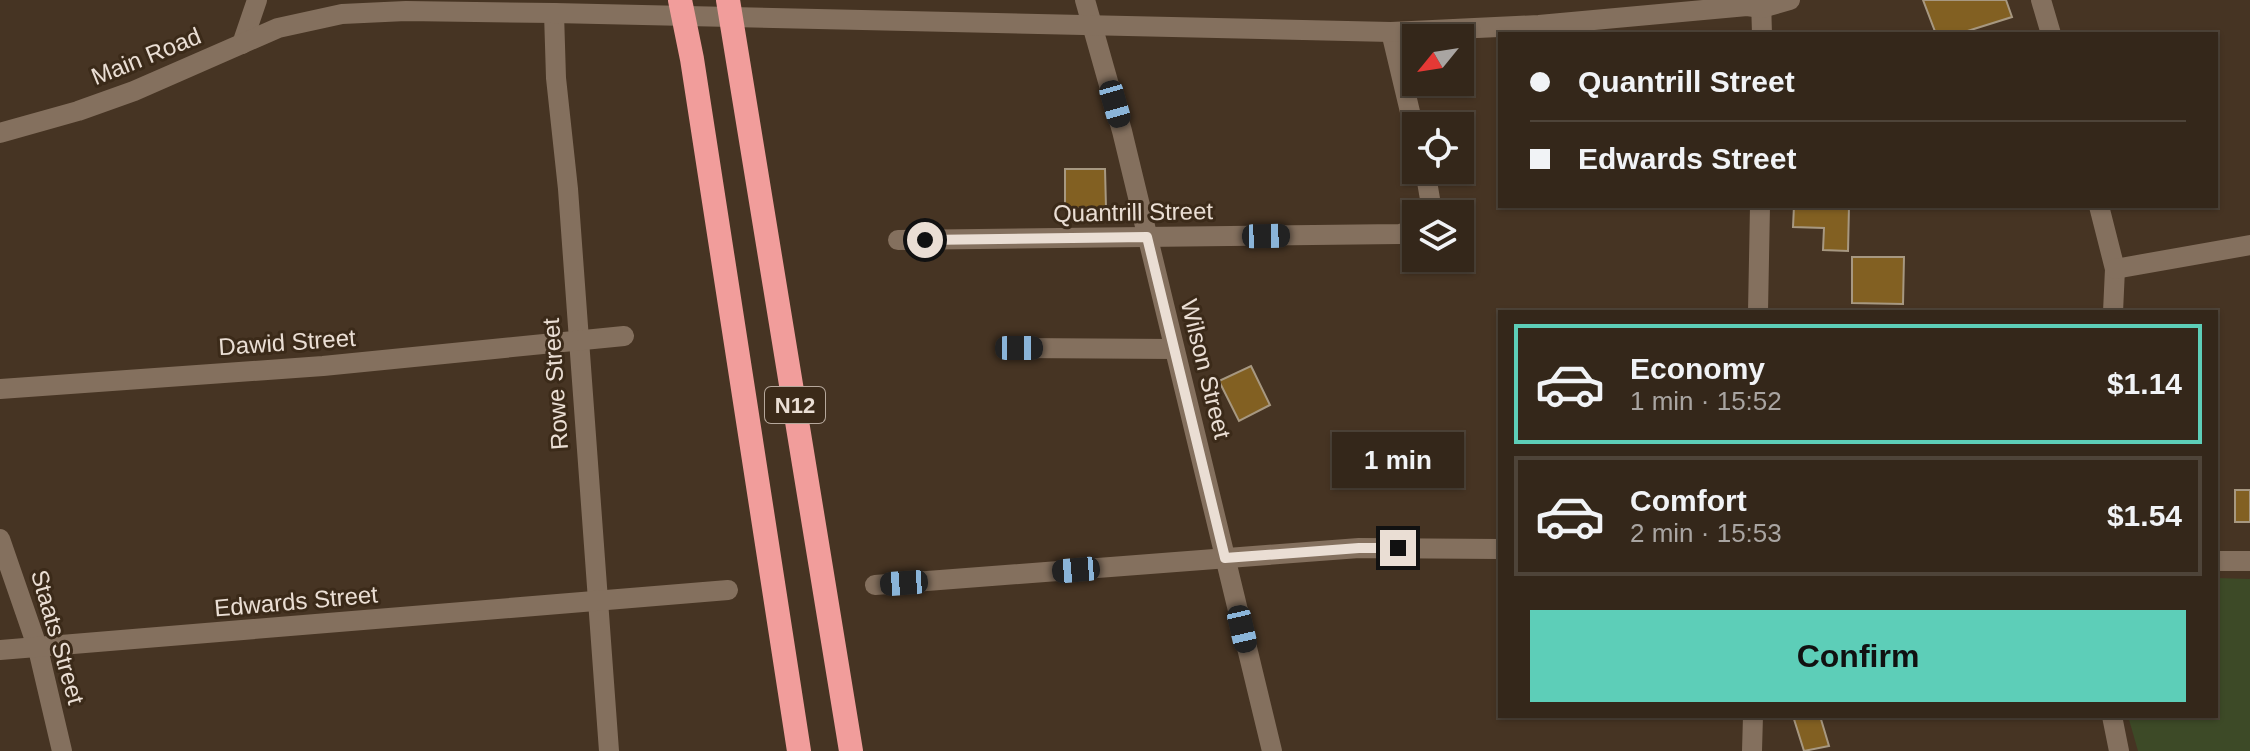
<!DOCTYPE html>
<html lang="en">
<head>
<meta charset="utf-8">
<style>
  body { margin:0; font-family:Arial,sans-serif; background:#3c2f23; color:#f1f3f6; height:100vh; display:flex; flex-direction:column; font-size:30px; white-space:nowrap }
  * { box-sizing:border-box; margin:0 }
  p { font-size:26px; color:#a9a5a2 }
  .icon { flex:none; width:44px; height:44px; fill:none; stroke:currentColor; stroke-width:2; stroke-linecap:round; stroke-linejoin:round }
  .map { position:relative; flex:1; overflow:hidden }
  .side { position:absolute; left:1498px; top:310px; width:720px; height:408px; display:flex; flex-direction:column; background:#34271a; border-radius:0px; box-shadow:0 2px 6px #0004,0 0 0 2px #4e4439 }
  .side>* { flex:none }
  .guide { position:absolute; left:1498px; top:32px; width:720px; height:176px; border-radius:0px; box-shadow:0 2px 6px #0004,0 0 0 2px #4e4439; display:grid; align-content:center; height:176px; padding:0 32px; background:#34271a }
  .needle { width:52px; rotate:240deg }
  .buttons { position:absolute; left:1402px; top:24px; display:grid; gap:16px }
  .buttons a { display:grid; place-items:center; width:72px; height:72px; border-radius:0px; background:#34271a; box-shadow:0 2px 6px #0004,0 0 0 2px #4e4439; font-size:40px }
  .end { position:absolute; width:36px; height:36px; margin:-18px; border:10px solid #eaded4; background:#111; box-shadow:0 0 0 4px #111 }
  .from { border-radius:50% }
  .bubble { position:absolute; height:56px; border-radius:0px; background:#34271a; box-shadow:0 2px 6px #0004,0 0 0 2px #4e4439; font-size:26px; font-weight:700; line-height:56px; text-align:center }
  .car { position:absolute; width:24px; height:48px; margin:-24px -12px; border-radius:10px; box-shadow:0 0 6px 2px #0007; background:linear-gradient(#222 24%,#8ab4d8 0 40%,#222 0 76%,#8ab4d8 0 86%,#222 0) }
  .guide b { display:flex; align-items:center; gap:28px; height:76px; font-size:30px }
  .guide b+b { border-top:2px solid #4e4439 }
  .guide i { width:20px; height:20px; background:#f1f3f6 }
  ul { padding:14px 0 0; list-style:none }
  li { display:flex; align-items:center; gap:24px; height:120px; margin:0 16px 12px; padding:0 16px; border:4px solid #4e4439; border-radius:0px }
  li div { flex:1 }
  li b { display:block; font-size:30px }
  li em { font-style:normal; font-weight:700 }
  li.current { border-color:#5dceb8 }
  li>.icon { width:72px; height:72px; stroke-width:1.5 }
  .action { display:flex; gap:16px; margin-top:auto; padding:16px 32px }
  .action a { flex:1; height:92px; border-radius:0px; background:#5dceb8; color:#111; font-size:32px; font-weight:700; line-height:92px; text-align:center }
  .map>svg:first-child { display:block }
  .green { fill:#3d4a27 }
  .building { fill:#826022; stroke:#a79881; stroke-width:2 }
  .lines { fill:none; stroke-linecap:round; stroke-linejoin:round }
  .minor { stroke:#84705e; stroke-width:20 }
  .highway { stroke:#f19d9b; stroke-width:24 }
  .route { stroke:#eaded4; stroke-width:10 }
  .labels { text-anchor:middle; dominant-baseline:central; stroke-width:6; stroke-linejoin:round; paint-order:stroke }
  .shield { fill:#3b2a19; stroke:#b6a89c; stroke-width:2 }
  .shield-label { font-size:22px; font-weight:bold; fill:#eaded4 }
  .street-label { font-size:24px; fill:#eaded4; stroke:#3b2a19 }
</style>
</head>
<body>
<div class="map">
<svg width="2250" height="751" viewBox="0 0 2250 751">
  <rect width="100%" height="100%" fill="#463423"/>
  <!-- green -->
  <polygon class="green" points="2216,578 2250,579 2250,751 2138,751 2128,716 2216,716"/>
  <!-- building -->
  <g class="building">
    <polygon points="1923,0 2006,0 2012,17 1958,34 1936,34"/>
    <polygon points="1065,169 1105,169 1106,208 1065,208"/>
    <polygon points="1794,206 1849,206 1848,251 1823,250 1824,228 1793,227"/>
    <polygon points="1852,257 1904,257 1903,304 1852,303"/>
    <polygon points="1251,366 1270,405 1239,421 1219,381"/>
    <rect x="2235" y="490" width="15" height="32"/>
    <polygon points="1793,716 1820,716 1829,746 1804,751"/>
  </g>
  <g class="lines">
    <!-- minor -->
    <g class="minor">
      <polyline points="1085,0 1122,131 1272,751"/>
      <polyline points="1761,0 1762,34"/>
      <polyline points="2041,0 2051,34"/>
      <polyline points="554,13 556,78 568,189 609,751"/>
      <polyline points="1391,32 1416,137"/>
      <polyline points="242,44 257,0"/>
      <polyline points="0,133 78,111 134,91 278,28 342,14 406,11 554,13 1391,32 1539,25 1747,6 1762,8 1790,0"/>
      <polyline points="1425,170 1430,199 1428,214"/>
      <polyline points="2099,206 2115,269 2113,312"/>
      <polyline points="898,240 1400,234 1416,229"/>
      <polyline points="2115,269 2250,245"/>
      <polyline points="1758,312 1760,206"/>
      <polyline points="1019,348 1173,349"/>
      <polyline points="0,389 323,366 624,336"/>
      <polyline points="0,539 38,649 62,751"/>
      <polyline points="2216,561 2250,561"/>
      <polyline points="875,585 1359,548 1500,549"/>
      <polyline points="0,650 728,590"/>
      <polyline points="2112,716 2119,751"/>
      <polyline points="1752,751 1753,716"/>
    </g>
    <!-- highway -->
    <g class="highway">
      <polyline points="680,0 692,59 799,751"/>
      <polyline points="728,0 851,751"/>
    </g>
  </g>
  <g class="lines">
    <!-- route -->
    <polyline class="route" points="925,240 1147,237 1225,558 1359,548 1398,548"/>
  </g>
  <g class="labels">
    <!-- shield labels -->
    <rect class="shield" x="765" y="387" width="60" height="36" rx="6"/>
    <g class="shield-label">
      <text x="795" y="405">N12</text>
    </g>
    <!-- street labels -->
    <g class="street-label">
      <text transform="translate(146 56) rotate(-22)">Main Road</text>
      <text transform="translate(1133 212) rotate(-1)">Quantrill Street</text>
      <text transform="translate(287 342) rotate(-4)">Dawid Street</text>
      <text transform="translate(1206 369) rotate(76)">Wilson Street</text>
      <text transform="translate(555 384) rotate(-94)">Rowe Street</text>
      <text transform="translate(296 601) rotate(-5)">Edwards Street</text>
      <text transform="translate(58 637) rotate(74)">Staats Street</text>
    </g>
  </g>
</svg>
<div class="buttons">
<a><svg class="needle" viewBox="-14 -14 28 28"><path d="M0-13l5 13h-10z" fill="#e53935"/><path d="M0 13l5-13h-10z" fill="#a9a5a2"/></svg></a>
<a><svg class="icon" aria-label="locate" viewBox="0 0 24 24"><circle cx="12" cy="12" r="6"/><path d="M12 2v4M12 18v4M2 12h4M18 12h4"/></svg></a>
<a><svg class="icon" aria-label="layers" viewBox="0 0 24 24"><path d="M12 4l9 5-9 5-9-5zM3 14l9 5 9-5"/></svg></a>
</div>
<i class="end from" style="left:925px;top:240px"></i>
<i class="end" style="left:1398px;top:548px"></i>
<div class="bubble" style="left:1332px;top:432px;width:132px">1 min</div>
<i class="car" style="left:1115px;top:104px;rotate:164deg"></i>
<i class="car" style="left:1266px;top:236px;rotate:89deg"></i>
<i class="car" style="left:1019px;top:348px;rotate:90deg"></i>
<i class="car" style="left:1076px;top:570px;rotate:265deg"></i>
<i class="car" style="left:904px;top:583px;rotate:266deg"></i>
<i class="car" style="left:1242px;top:629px;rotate:167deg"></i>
<div class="guide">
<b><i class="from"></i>Quantrill Street</b>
<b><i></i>Edwards Street</b>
</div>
<section class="side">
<ul>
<li class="current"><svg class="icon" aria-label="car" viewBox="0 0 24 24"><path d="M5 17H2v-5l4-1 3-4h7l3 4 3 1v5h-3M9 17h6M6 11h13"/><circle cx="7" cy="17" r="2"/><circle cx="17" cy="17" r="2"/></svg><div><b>Economy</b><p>1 min · 15:52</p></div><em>$1.14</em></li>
<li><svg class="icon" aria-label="car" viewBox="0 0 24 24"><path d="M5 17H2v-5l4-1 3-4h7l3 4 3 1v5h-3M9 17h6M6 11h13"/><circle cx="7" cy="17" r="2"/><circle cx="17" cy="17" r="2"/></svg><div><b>Comfort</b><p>2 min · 15:53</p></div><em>$1.54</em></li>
</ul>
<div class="action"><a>Confirm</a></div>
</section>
</div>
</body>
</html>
